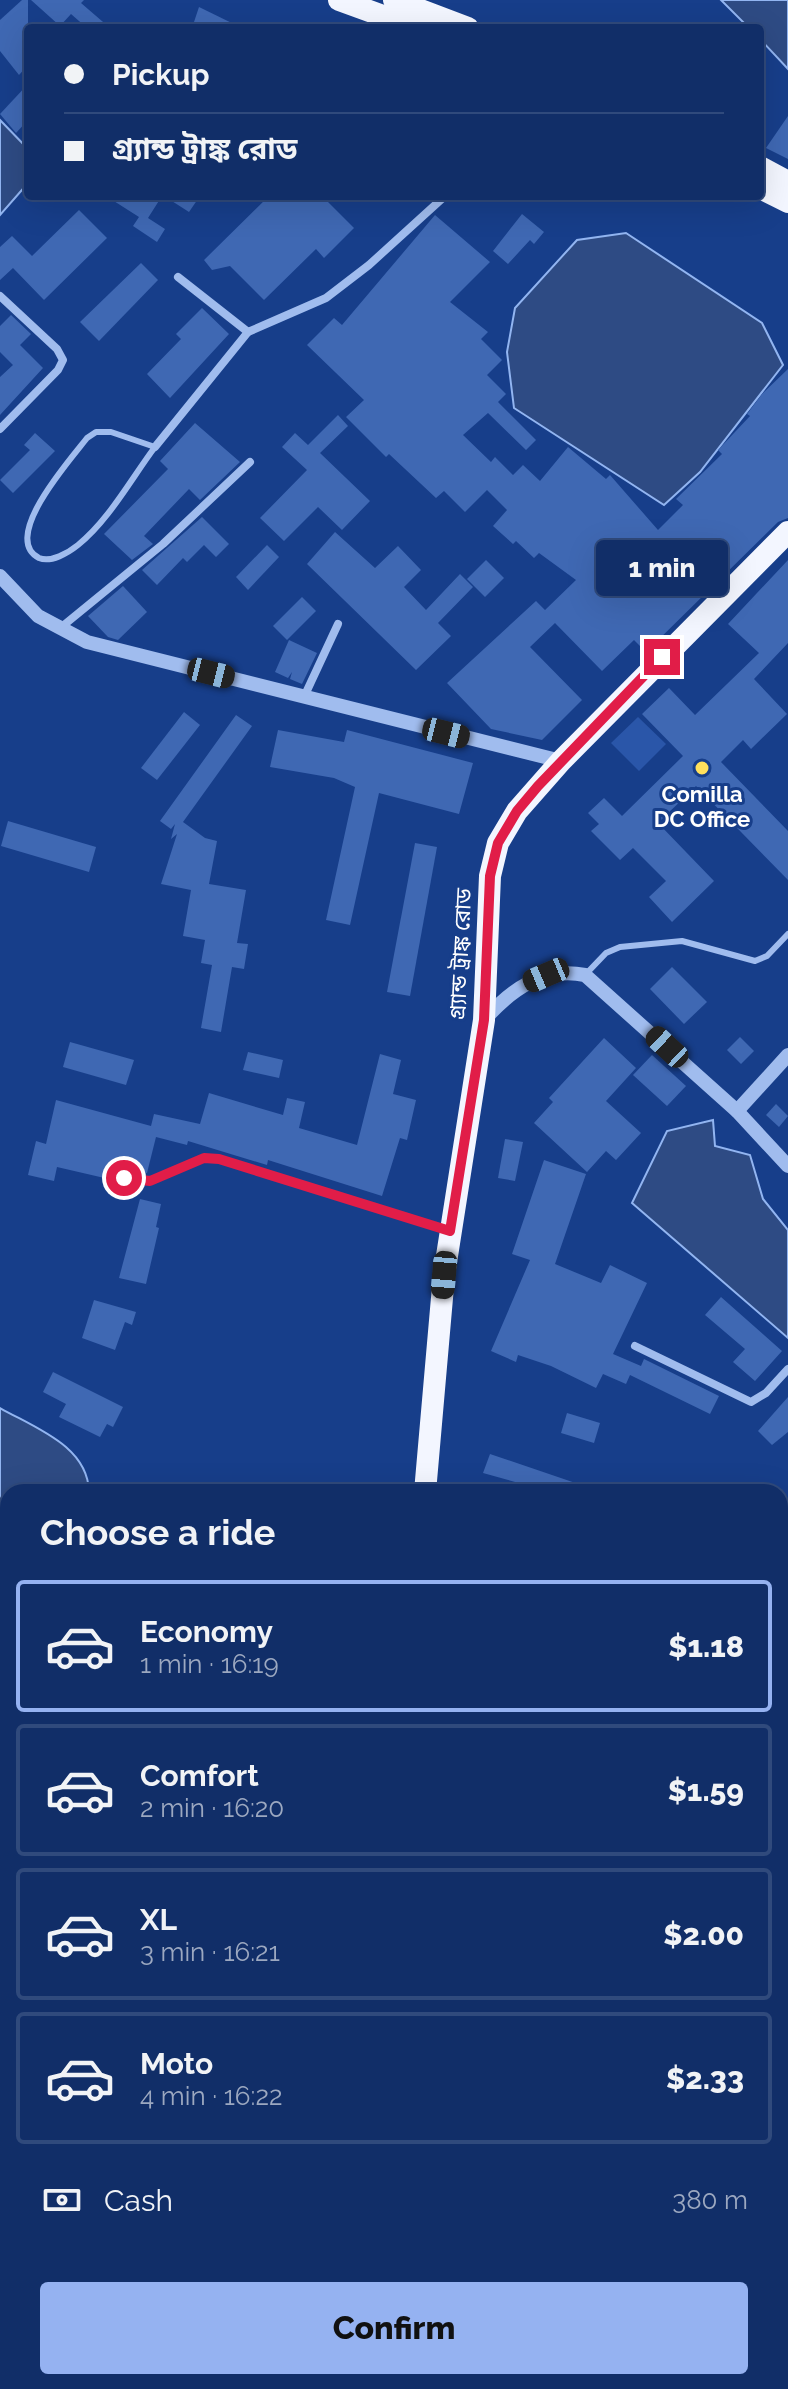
<!DOCTYPE html>
<html lang="en">
<head>
<meta charset="utf-8">
<style>
  body { margin:0; font-family:Raleway,"Noto Sans Bengali",sans-serif; background:#1e3a71; color:#f1f3f6; height:100vh; display:flex; flex-direction:column; font-size:30px; white-space:nowrap }
  * { box-sizing:border-box; margin:0 }
  p { font-size:26px; color:#9ca8c0 }
  .icon { flex:none; width:44px; height:44px; fill:none; stroke:currentColor; stroke-width:2; stroke-linecap:round; stroke-linejoin:round }
  .map { position:relative; flex:1; overflow:hidden }
  .side { position:absolute; left:0px; top:1484px; width:788px; height:906px; display:flex; flex-direction:column; background:#112e68; border-radius:24px 24px 0 0; box-shadow:0 8px 32px #0002,0 0 0 2px #304a7c }
  .side>* { flex:none }
  .top-card { position:absolute; left:24px; top:24px; width:740px; height:176px; border-radius:8px; box-shadow:0 8px 32px #0002,0 0 0 2px #304a7c; display:grid; align-content:center; height:176px; padding:0 40px; background:#112e68 }
  .end { position:absolute; width:36px; height:36px; margin:-18px; border:10px solid #e11d48; background:#fff; box-shadow:0 0 0 4px #fff }
  .from { border-radius:50% }
  .bubble { position:absolute; height:56px; border-radius:8px; background:#112e68; box-shadow:0 8px 32px #0002,0 0 0 2px #304a7c; font-size:26px; font-weight:800; line-height:56px; text-align:center }
  .car { position:absolute; width:24px; height:48px; margin:-24px -12px; border-radius:10px; box-shadow:0 0 6px 2px #0007; background:linear-gradient(#222 24%,#8ab4d8 0 40%,#222 0 76%,#8ab4d8 0 86%,#222 0) }
  .top-card b { display:flex; align-items:center; gap:28px; height:76px; font-size:30px }
  .top-card b+b { border-top:2px solid #304a7c }
  .top-card i { width:20px; height:20px; background:#f1f3f6 }
  ul { padding:0; list-style:none }
  li { display:flex; align-items:center; gap:24px; height:132px; margin:0 16px 12px; padding:0 24px; border:4px solid #304a7c; border-radius:8px }
  li div { flex:1 }
  li b { display:block; font-size:30px }
  li em { font-style:normal; font-weight:800 }
  li.selected { border-color:#95b2f1 }
  li>.icon { width:72px; height:72px; stroke-width:1.5 }
  h2 { padding:0 40px; font-size:36px; line-height:96px }
  .pay { display:flex; align-items:center; gap:20px; height:88px; padding:0 40px; font-size:30px }
  .pay p { margin-inline-start:auto }
  .primary-button { display:flex; gap:16px; margin-top:auto; padding:16px 40px }
  .primary-button a { flex:1; height:92px; border-radius:8px; background:#95b2f1; color:#111; font-size:32px; font-weight:800; line-height:92px; text-align:center }
  .map>svg:first-child { display:block }
  .green { fill:#2a56a9 }
  .water { fill:#2e4b84; stroke:#92b5f1; stroke-width:2 }
  .building { fill:#3f68b3 }
  .lines { fill:none; stroke-linecap:round; stroke-linejoin:round }
  .service { stroke:#a0bcee; stroke-width:6 }
  .minor { stroke:#a0bcee; stroke-width:8 }
  .tertiary { stroke:#a0bcee; stroke-width:14 }
  .primary { stroke:#e7eeff; stroke-width:20 }
  .trunk { stroke:#f3f6ff; stroke-width:22 }
  .route { stroke:#e11d48; stroke-width:10 }
  .poi-dot { fill:#ffe05d; stroke:#173e8a; stroke-width:3 }
  .labels { text-anchor:middle; dominant-baseline:central; stroke-width:6; stroke-linejoin:round; paint-order:stroke }
  .poi-label { font-size:22px; font-weight:bold; fill:#fff; stroke:#173e8a }
  .street-label { font-size:22px; fill:#fff; stroke:#173e8a }
</style>
</head>
<body>
<div class="map">
<svg width="788" height="2389" viewBox="0 0 788 2389">
  <rect width="100%" height="100%" fill="#173e8a"/>
  <!-- green -->
  <g class="green">
    <polygon points="638,717 666,744 639,771 611,743"/>
    <polygon points="0,2266 8,2275 8,2382 79,2382 71,2389 0,2389"/>
  </g>
  <!-- water -->
  <g class="water">
    <polygon points="721,0 788,0 788,69 760,39 760,28 749,28"/>
    <polygon points="0,120 28,149 28,183 0,215"/>
    <polygon points="626,233 762,323 783,365 700,472 664,505 514,408 507,352 515,308 577,240"/>
    <polygon points="713,1120 715,1146 750,1155 763,1199 788,1230 788,1338 632,1203 667,1131"/>
    <path d="M0 1408C35 1428 88 1446 89 1492H8V1587L0 1586Z"/>
  </g>
  <!-- building -->
  <g class="building">
    <polygon points="22,0 28,0 28,65 19,75 0,51 0,20"/>
    <polygon points="31,0 84,0 81,3 110,28 87,28 71,14 60,26"/>
    <polygon points="199,7 242,28 192,28"/>
    <polygon points="28,84 28,120 16,133 0,114"/>
    <polygon points="788,116 788,159 766,148"/>
    <polygon points="106,196 132,196 140,201 144,196 162,196 148,218 165,229 157,242 133,226 139,217"/>
    <polygon points="164,196 200,196 189,212"/>
    <polygon points="269,196 322,196 354,228 324,258 316,249 264,300 230,266 212,270 204,260"/>
    <polygon points="79,210 107,238 44,300 13,268 0,280 0,247 12,236 32,256"/>
    <polygon points="522,214 544,232 534,244 530,240 508,264 493,251"/>
    <polygon points="435,215 490,262 450,302 488,332 481,339 502,360 487,375 506,394 498,402 536,440 526,450 488,413 463,435 491,462 495,457 513,475 523,465 540,481 568,447 606,479 610,475 658,530 683,505 676,499 722,454 718,450 750,416 747,414 762,394 788,369 788,518 778,522 646,652 634,640 602,671 555,623 530,647 582,700 542,740 491,729 447,683 536,601 545,610 576,580 539,553 534,558 516,541 513,544 493,526 507,510 487,490 465,512 444,491 436,498 389,454 386,457 346,417 364,400 307,345 334,318 342,325"/>
    <polygon points="141,263 158,280 99,341 80,322"/>
    <polygon points="202,308 229,334 170,398 147,374 181,339 176,334"/>
    <polygon points="11,315 31,334 20,345 43,368 0,415 0,377 13,365 0,352 0,326"/>
    <polygon points="338,415 348,426 320,453 370,501 342,530 318,507 284,541 260,518 307,470 282,447 295,433 308,445"/>
    <polygon points="195,423 240,462 200,500 189,489 144,536 153,544 132,560 104,534 168,469 160,461"/>
    <polygon points="35,433 55,451 13,493 0,480 30,450 24,445"/>
    <polygon points="202,517 229,544 216,557 204,545 187,562 183,558 157,585 142,570"/>
    <polygon points="335,532 375,568 398,546 421,570 404,587 426,610 460,574 473,587 438,623 451,636 416,670 307,564"/>
    <polygon points="267,545 279,557 248,590 236,577"/>
    <polygon points="486,560 504,578 485,597 467,579"/>
    <polygon points="788,560 788,643 754,679 787,714 751,749 743,740 721,762 788,831 788,880 696,786 658,823 714,881 672,922 649,897 666,881 633,848 620,860 591,831 599,824 588,813 604,798 622,816 683,756 642,714 669,688 695,715 759,653 728,624"/>
    <polygon points="123,586 147,612 118,640 108,637 88,616"/>
    <polygon points="302,597 316,611 287,640 273,626"/>
    <polygon points="289,640 317,653 302,684 290,679 292,672 288,678 275,672"/>
    <polygon points="184,712 200,725 157,780 141,768"/>
    <polygon points="236,715 252,726 183,822 205,838 217,841 209,884 246,890 237,943 248,944 244,969 232,967 221,1032 201,1028 212,965 201,963 205,940 183,936 191,890 161,884 177,834 171,839 175,824 171,829 160,821"/>
    <polygon points="278,730 344,742 347,730 473,763 459,814 379,793 350,925 326,920 355,787 334,778 270,767"/>
    <polygon points="8,821 96,847 89,872 1,846"/>
    <polygon points="415,843 437,847 410,996 387,992"/>
    <polygon points="672,967 707,1002 684,1024 650,989"/>
    <polygon points="740,1037 754,1051 741,1064 727,1050"/>
    <polygon points="604,1038 636,1068 606,1101 641,1133 616,1160 606,1151 587,1172 534,1123 553,1102 549,1098"/>
    <polygon points="70,1042 134,1060 126,1085 63,1067"/>
    <polygon points="248,1052 283,1060 279,1078 243,1070"/>
    <polygon points="380,1054 401,1060 393,1094 416,1100 407,1140 400,1138 382,1196 268,1160 267,1165 188,1141 187,1145 156,1137 147,1173 116,1166 113,1180 57,1167 54,1181 28,1175 36,1141 46,1144 56,1100 151,1126 154,1114 200,1124 209,1093 283,1115 287,1098 305,1102 299,1128 357,1145"/>
    <polygon points="652,1055 686,1086 667,1106 633,1075"/>
    <polygon points="776,1104 788,1116 779,1127 766,1115"/>
    <polygon points="505,1139 523,1142 515,1181 498,1178"/>
    <polygon points="544,1160 586,1174 555,1264 601,1283 610,1265 647,1283 613,1354 641,1366 644,1359 719,1396 710,1414 630,1375 626,1384 603,1374 596,1388 551,1366 518,1355 516,1362 491,1351 530,1260 512,1254"/>
    <polygon points="140,1199 161,1204 156,1227 159,1228 146,1284 119,1278"/>
    <polygon points="721,1297 782,1351 755,1381 733,1362 745,1349 705,1315"/>
    <polygon points="94,1300 136,1312 132,1325 125,1322 115,1350 82,1338"/>
    <polygon points="53,1372 123,1407 113,1427 107,1424 100,1437 59,1417 66,1404 43,1392"/>
    <polygon points="788,1397 788,1432 772,1445 758,1431"/>
    <polygon points="567,1413 600,1423 594,1443 561,1433"/>
    <polygon points="490,1454 596,1490 596,1492 524,1492 533,1487 483,1473"/>
  </g>
  <g class="lines">
    <!-- service -->
    <g class="service">
      <path d="M96 432H111L155 447C131 479 109 520 78 545 68 553 51 563 39 558 0 538 70 460 87 438Z"/>
      <polyline points="585,975 606,953 620,947 682,941 755,961 767,956 788,934"/>
      <polyline points="124,1178 150,1181 204,1158 219,1159 447,1230"/>
    </g>
    <!-- minor -->
    <g class="minor">
      <polyline points="178,277 248,332 326,298 369,265 445,196"/>
      <polyline points="0,296 57,349 63,360 58,370 0,429"/>
      <polyline points="155,447 248,332"/>
      <polyline points="59,629 163,544 250,462"/>
      <polyline points="304,697 338,624"/>
      <polyline points="635,1346 751,1402 766,1393 788,1369"/>
      <polyline points="780,1606 788,1604"/>
      <polyline points="0,1636 8,1639"/>
      <polyline points="780,1870 788,1875"/>
      <polyline points="0,1877 8,1887"/>
      <polyline points="0,1908 8,1902"/>
      <polyline points="0,2033 8,2026"/>
      <polyline points="207,2382 215,2389"/>
      <polyline points="562,2382 569,2389"/>
    </g>
    <!-- tertiary -->
    <g class="tertiary">
      <polyline points="0,576 38,616 87,642 561,761"/>
      <path d="M485 1019C512 989 542 967 585 975L737 1111 788 1166"/>
      <polyline points="737,1111 788,1055"/>
    </g>
    <!-- primary -->
    <polyline class="primary" points="780,2169 788,2169"/>
    <!-- trunk -->
    <g class="trunk">
      <polyline points="339,0 416,28"/>
      <polyline points="394,0 468,28"/>
      <polyline points="760,167 788,182"/>
      <polyline points="760,188 788,202"/>
      <polyline points="425,1492 444,1275 484,1020 490,876 498,843 517,811 561,761 788,532"/>
      <polyline points="133,2389 139,2382"/>
    </g>
  </g>
  <g class="lines">
    <!-- route -->
    <polyline class="route" points="124,1178 150,1181 204,1158 219,1159 450,1231 484,1020 490,876 498,843 517,811 538,786 662,657"/>
  </g>
  <!-- markers -->
  <circle class="poi-dot" cx="702" cy="768" r="8"/>
  <g class="labels">
    <!-- poi labels -->
    <g class="poi-label">
      <text x="702" y="794">Comilla<tspan x="702" dy="25">DC Office</tspan></text>
    </g>
    <!-- street labels -->
    <g class="street-label">
      <text transform="translate(460 954) rotate(-87)">গ্র্যান্ড ট্রাঙ্ক রোড</text>
    </g>
  </g>
</svg>
<i class="end from" style="left:124px;top:1178px"></i>
<i class="end" style="left:662px;top:657px"></i>
<div class="bubble" style="left:596px;top:540px;width:132px">1 min</div>
<i class="car" style="left:211px;top:673px;rotate:104deg"></i>
<i class="car" style="left:446px;top:733px;rotate:104deg"></i>
<i class="car" style="left:546px;top:975px;rotate:247deg"></i>
<i class="car" style="left:667px;top:1047px;rotate:313deg"></i>
<i class="car" style="left:444px;top:1275px;rotate:185deg"></i>
<div class="top-card">
<b><i class="from"></i>Pickup</b>
<b><i></i>গ্র্যান্ড ট্রাঙ্ক রোড</b>
</div>
<section class="side">
<h2>Choose a ride</h2>
<ul>
<li class="selected"><svg class="icon" aria-label="car" viewBox="0 0 24 24"><path d="M5 17H2v-5l4-1 3-4h7l3 4 3 1v5h-3M9 17h6M6 11h13"/><circle cx="7" cy="17" r="2"/><circle cx="17" cy="17" r="2"/></svg><div><b>Economy</b><p>1 min · 16:19</p></div><em>$1.18</em></li>
<li><svg class="icon" aria-label="car" viewBox="0 0 24 24"><path d="M5 17H2v-5l4-1 3-4h7l3 4 3 1v5h-3M9 17h6M6 11h13"/><circle cx="7" cy="17" r="2"/><circle cx="17" cy="17" r="2"/></svg><div><b>Comfort</b><p>2 min · 16:20</p></div><em>$1.59</em></li>
<li><svg class="icon" aria-label="car" viewBox="0 0 24 24"><path d="M5 17H2v-5l4-1 3-4h7l3 4 3 1v5h-3M9 17h6M6 11h13"/><circle cx="7" cy="17" r="2"/><circle cx="17" cy="17" r="2"/></svg><div><b>XL</b><p>3 min · 16:21</p></div><em>$2.00</em></li>
<li><svg class="icon" aria-label="car" viewBox="0 0 24 24"><path d="M5 17H2v-5l4-1 3-4h7l3 4 3 1v5h-3M9 17h6M6 11h13"/><circle cx="7" cy="17" r="2"/><circle cx="17" cy="17" r="2"/></svg><div><b>Moto</b><p>4 min · 16:22</p></div><em>$2.33</em></li>
</ul>
<div class="pay"><svg class="icon" aria-label="cash" viewBox="0 0 24 24"><path d="M3 7h18v10H3z"/><circle cx="12" cy="12" r="2"/></svg>Cash<p>380 m</p></div>
<div class="primary-button"><a>Confirm</a></div>
</section>
</div>
</body>
</html>
